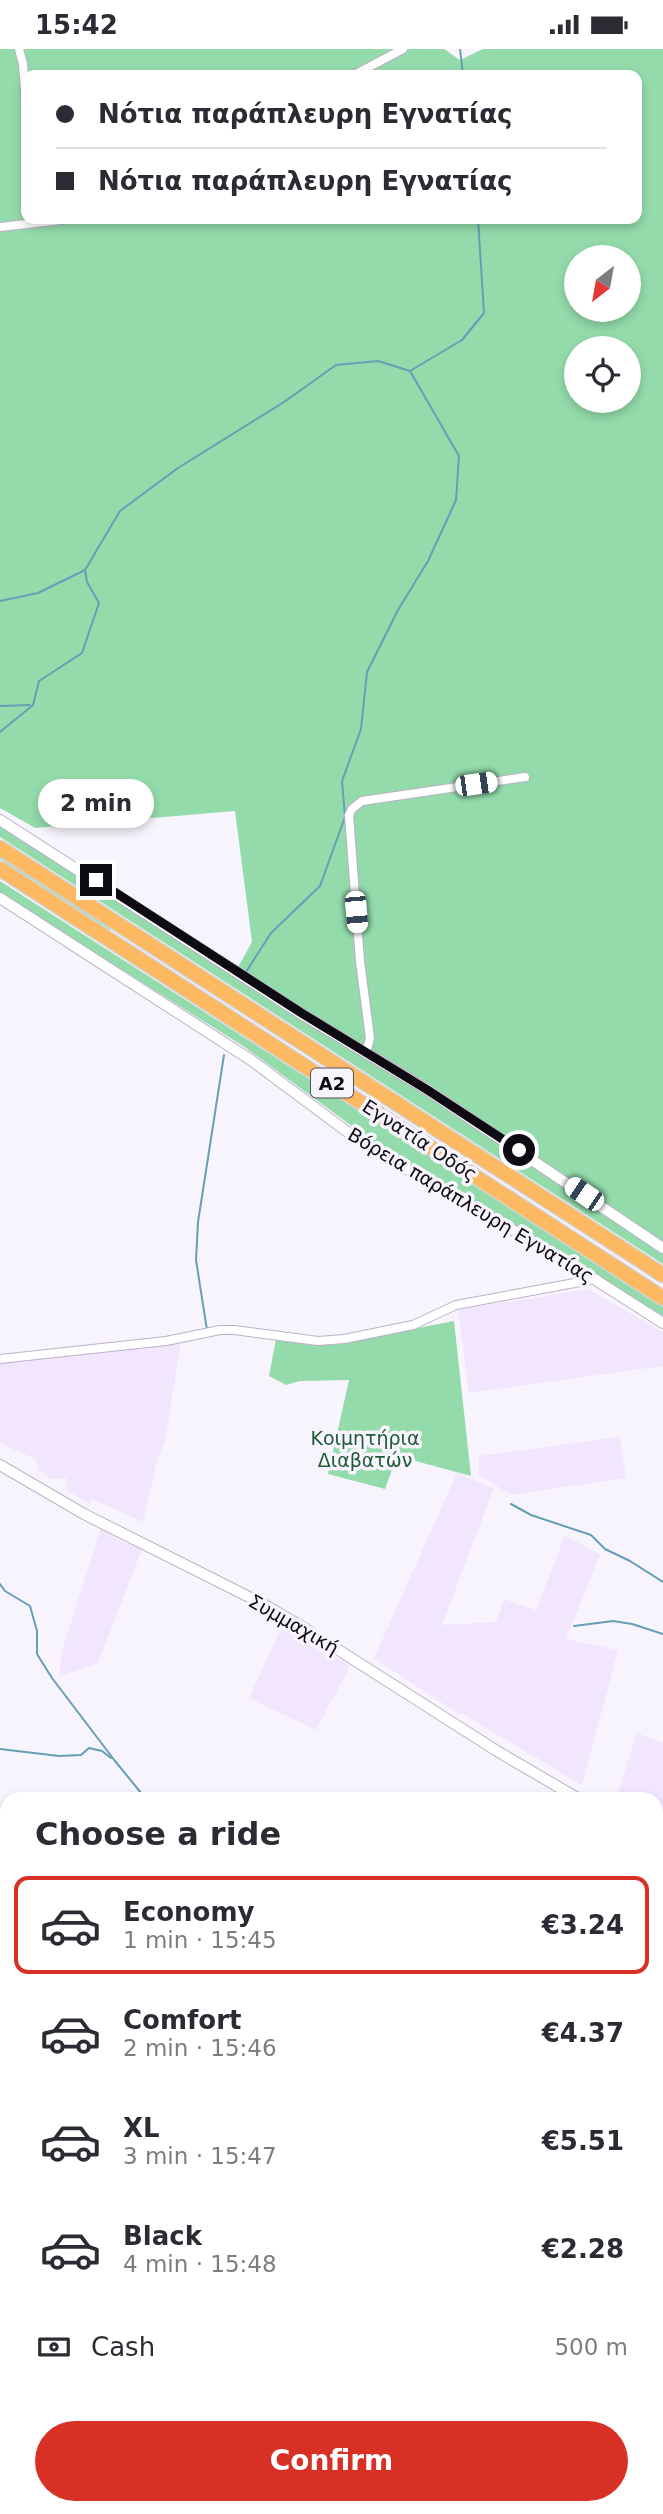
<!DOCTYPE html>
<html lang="en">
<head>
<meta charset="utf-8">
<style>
  body { margin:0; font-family:"DejaVu Sans",sans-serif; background:#f7f7f7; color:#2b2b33; height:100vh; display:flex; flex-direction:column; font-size:26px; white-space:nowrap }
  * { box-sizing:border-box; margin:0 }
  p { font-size:23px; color:#7c7c81 }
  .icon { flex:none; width:38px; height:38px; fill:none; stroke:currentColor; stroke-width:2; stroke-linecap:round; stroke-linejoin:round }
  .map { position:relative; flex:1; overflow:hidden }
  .panel { position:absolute; left:0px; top:1743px; width:663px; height:723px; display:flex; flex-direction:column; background:#fff; border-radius:21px 21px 0 0; box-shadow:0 4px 10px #0003 }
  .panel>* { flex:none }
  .guide { position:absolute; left:21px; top:21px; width:621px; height:154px; border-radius:14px; box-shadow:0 4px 10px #0003; display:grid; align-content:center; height:154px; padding:0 35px; background:#fff }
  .needle { width:46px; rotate:211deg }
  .tools { position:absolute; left:564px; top:196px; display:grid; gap:14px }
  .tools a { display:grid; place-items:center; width:77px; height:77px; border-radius:50%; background:#fff; box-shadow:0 4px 10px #0003; font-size:35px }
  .end { position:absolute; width:32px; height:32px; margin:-16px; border:9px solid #0f0b13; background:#fff; box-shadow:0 0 0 4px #fff }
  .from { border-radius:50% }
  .bubble { position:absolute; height:49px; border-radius:24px; background:#fff; box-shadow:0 4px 10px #0003; font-size:23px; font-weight:800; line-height:49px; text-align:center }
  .car { position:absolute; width:21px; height:42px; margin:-21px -10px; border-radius:9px; box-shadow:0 0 5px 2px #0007; background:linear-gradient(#fff 24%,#345 0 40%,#fff 0 76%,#345 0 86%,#fff 0) }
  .guide b { display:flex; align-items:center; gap:24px; height:66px; font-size:26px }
  .guide b+b { border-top:2px solid #e1e1e2 }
  .guide i { width:18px; height:18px; background:#2b2b33 }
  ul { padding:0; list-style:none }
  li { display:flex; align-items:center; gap:21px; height:98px; margin:0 14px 10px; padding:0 21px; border:4px solid transparent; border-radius:14px }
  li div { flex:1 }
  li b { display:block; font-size:26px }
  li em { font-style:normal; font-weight:800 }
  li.active { border-color:#d93025 }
  li>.icon { width:63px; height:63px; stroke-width:1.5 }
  h2 { padding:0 35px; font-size:32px; line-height:84px }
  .pay { display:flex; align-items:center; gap:18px; height:77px; padding:0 35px; font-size:26px }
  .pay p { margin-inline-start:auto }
  .cta { display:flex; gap:14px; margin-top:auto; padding:14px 35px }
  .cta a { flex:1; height:80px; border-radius:42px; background:#d93025; color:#fff; font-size:28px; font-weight:800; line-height:80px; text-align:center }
  .status { display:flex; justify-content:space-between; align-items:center; height:49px; padding:0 35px; background:#fff; direction:ltr }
  .status svg { height:19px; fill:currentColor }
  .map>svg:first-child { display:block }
  .built { fill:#f2e6fe }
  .green { fill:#93dbab; fill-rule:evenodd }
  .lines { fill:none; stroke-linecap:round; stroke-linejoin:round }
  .stream { stroke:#669eb6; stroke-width:2 }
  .minor-casing { stroke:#bcb0c7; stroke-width:10 }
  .tertiary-casing { stroke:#bcb0c7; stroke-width:12 }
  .motorway-casing { stroke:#d4d3d5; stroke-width:17 }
  .minor { stroke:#fff; stroke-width:8 }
  .tertiary { stroke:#fff; stroke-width:10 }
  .motorway { stroke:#fcb962; stroke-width:14 }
  .route { stroke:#0f0b13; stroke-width:9 }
  .labels { text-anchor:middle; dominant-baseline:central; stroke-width:7; stroke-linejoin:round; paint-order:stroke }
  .shield { fill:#f8f4fd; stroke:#555159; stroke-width:2 }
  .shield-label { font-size:18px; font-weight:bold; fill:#0f0b13 }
  .street-label { font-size:19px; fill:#0f0b13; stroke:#f8f4fd }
  .park-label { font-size:19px; fill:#1f5b38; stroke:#f8f4fd }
</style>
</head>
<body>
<div class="status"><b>15:42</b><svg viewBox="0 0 49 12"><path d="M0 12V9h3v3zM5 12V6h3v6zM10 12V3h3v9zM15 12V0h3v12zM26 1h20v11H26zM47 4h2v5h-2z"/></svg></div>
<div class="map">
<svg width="663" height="2465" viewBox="0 0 663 2465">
  <rect width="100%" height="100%" fill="#f8f4fd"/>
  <!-- built -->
  <g class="built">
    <polygon points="588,1240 663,1283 663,1317 469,1344 458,1261"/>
    <polygon points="181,1292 165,1393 158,1408 143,1473 90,1449 91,1456 68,1442 66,1429 51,1430 38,1421 37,1411 0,1394 0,1314 127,1301"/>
    <polygon points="620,1388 626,1429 511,1446 479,1426 479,1407"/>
    <polygon points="457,1424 494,1439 442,1576 496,1573 504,1550 536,1561 565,1486 600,1506 566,1590 618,1601 582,1736 461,1664 460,1666 374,1609"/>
    <polygon points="101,1479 124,1494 142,1500 98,1614 59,1628 62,1602"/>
    <polygon points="283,1575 350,1617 316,1681 249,1649"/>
    <polygon points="637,1684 663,1694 663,1788 656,1784 656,1750 616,1750"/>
    <polygon points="661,1807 663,1809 663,1889 656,1886 656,1808"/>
  </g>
  <!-- green -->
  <g class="green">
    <path d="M0 0H444L460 11 483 0H663V1193L459 1056 237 920 252 893 235 762 35 779 0 759ZM26 26H637V170H26ZM576 208H628V261H576ZM576 299H628V352H576Z"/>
    <polygon points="0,773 466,1070 663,1204 663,1215 0,788"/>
    <polygon points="0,806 112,878 110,881 0,810"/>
    <polygon points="0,832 663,1257 663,1270 591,1224 379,1097 243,997 0,844"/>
    <polygon points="454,1272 471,1427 397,1407 385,1440 328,1425 349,1331 300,1332 286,1336 269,1327 276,1290 356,1291"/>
    <polygon points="0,2392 7,2411 7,2459 25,2459 28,2465 0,2465"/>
  </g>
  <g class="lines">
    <!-- stream -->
    <g class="stream">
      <polyline points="460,0 463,26"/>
      <polyline points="0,552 38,544 85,521 120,462 178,419 284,353 336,316 378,312 410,322 462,291 484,264 478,170"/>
      <polyline points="0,657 30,656"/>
      <polyline points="0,683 33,656 39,632 82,604 99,554 87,533 85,521"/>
      <polyline points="246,923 271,884 320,837 345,768 342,732 361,680 367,623 398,561 428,512 456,451 459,407 410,322"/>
      <polyline points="207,1281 196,1211 198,1173 224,1006"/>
      <polyline points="511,1455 531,1466 591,1486 605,1500 630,1512 663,1533"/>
      <polyline points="0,1535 5,1542 30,1557 37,1582 37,1605 52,1629 115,1712 146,1750"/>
      <polyline points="574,1577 613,1572 632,1575 663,1585"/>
      <polyline points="0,1700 59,1707 81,1706 89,1699 102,1702 111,1709"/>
      <polyline points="405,2459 407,2465"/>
      <polyline points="602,2459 614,2465"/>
      <polyline points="416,2465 422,2459"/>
    </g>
    <!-- minor casing -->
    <g class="minor-casing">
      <g id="minor">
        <polyline points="19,0 23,15 26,54"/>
        <polyline points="354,26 403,0"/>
        <polyline points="0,178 69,170"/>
        <polyline points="366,1004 370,989 360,912 349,766 352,760 362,752 525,728"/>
        <polyline points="0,1310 166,1292 220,1281 234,1281 318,1292 344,1290 413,1276 456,1256 596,1230"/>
        <polyline points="656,1976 663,1930"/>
        <polyline points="313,2459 316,2465"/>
      </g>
    </g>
    <!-- tertiary casing -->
    <g class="tertiary-casing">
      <g id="tertiary">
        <polyline points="0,771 303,966 426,1040 663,1199"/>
        <polyline points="0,849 251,1011 365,1096 563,1210 663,1274"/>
        <polyline points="0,1416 84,1465 265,1556 304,1579 497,1702 579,1750"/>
        <polyline points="656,1794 663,1798"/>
      </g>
    </g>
    <!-- motorway casing -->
    <g class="motorway-casing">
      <g id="motorway">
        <polyline points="0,799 663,1226"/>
        <polyline points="0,820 663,1249"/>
      </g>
    </g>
    <!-- minor -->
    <use href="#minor" class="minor"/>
    <!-- tertiary -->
    <use href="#tertiary" class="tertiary"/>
    <!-- motorway -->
    <use href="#motorway" class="motorway"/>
  </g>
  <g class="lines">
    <!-- route -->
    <polyline class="route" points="96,831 303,965 426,1040 519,1101"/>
  </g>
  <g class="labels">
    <!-- shield labels -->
    <rect class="shield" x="311" y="1019.5" width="42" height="29" rx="5"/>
    <g class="shield-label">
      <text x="332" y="1034">Α2</text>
    </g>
    <!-- street labels -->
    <g class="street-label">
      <text transform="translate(420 1091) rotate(33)">Εγνατία Οδός</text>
      <text transform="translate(471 1156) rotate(31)">Βόρεια παράπλευρη Εγνατίας</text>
      <text transform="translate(294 1575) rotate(30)">Συμμαχική</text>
    </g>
    <!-- park labels -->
    <g class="park-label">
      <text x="365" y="1389">Κοιμητήρια<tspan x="365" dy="22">Διαβατών</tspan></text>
    </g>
  </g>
</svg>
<div class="tools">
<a><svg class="needle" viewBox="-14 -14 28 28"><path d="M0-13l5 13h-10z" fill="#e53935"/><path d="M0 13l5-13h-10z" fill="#7c7c81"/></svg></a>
<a><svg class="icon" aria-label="locate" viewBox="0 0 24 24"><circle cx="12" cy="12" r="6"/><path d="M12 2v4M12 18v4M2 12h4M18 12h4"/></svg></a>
</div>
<i class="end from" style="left:519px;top:1101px"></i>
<i class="end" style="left:96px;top:831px"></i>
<div class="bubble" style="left:38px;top:730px;width:116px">2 min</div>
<i class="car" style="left:476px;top:735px;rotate:82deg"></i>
<i class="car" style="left:356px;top:863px;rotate:175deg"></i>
<i class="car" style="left:584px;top:1145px;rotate:304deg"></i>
<div class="guide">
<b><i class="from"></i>Νότια παράπλευρη Εγνατίας</b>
<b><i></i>Νότια παράπλευρη Εγνατίας</b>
</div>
<section class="panel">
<h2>Choose a ride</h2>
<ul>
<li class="active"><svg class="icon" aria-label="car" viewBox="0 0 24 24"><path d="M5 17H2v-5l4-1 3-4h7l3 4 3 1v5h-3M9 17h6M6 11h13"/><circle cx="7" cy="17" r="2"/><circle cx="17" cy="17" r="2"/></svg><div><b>Economy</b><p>1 min · 15:45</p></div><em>€3.24</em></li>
<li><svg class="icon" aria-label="car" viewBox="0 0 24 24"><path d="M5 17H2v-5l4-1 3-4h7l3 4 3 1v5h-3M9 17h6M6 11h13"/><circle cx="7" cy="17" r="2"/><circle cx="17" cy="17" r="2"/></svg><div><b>Comfort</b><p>2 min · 15:46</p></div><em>€4.37</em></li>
<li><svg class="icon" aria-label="car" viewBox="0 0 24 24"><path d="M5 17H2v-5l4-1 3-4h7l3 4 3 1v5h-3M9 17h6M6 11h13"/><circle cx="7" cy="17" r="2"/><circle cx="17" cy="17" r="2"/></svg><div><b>XL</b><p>3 min · 15:47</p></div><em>€5.51</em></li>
<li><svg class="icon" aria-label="car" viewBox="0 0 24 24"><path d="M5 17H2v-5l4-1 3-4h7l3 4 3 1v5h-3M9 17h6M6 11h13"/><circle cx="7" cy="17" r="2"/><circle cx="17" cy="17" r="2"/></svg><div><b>Black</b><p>4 min · 15:48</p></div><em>€2.28</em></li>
</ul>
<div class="pay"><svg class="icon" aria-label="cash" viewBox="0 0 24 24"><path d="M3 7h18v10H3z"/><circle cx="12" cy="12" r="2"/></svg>Cash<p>500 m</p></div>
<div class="cta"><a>Confirm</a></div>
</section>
</div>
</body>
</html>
